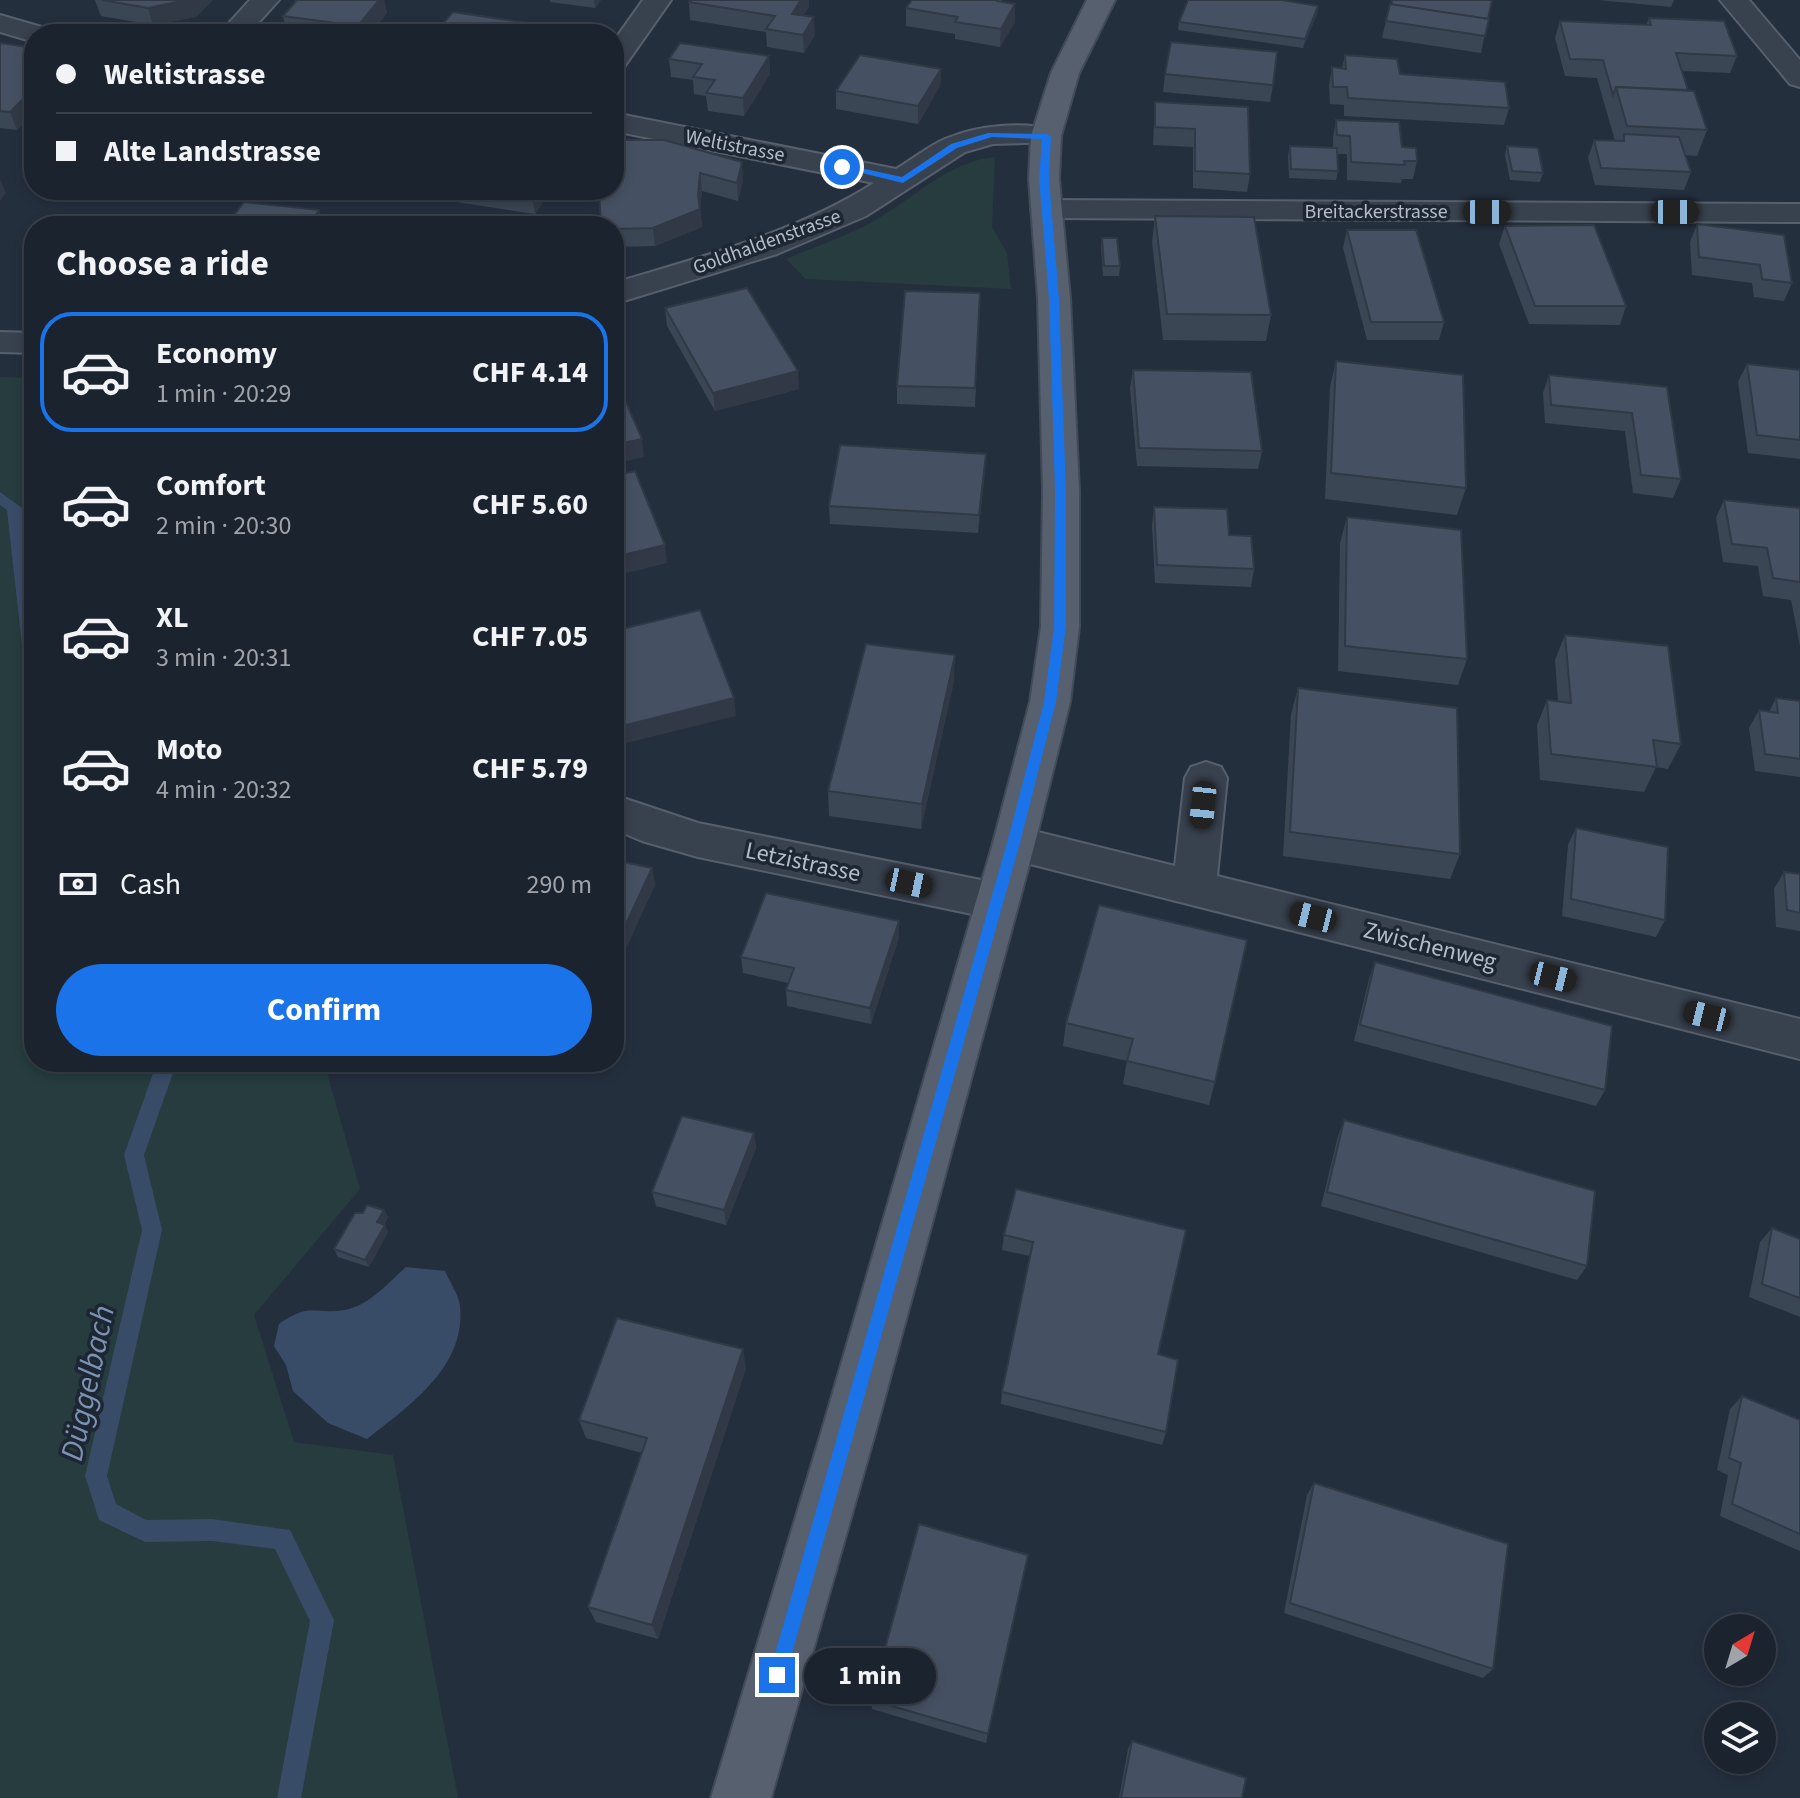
<!DOCTYPE html>
<html lang="en">
<head>
<meta charset="utf-8">
<style>
  body { margin:0; font-family:"Source Sans 3",sans-serif; background:#242b36; color:#f1f3f6; height:100vh; display:flex; flex-direction:column; font-size:30px; white-space:nowrap }
  * { box-sizing:border-box; margin:0 }
  p { font-size:26px; color:#a0a4aa }
  .icon { flex:none; width:44px; height:44px; fill:none; stroke:currentColor; stroke-width:2; stroke-linecap:round; stroke-linejoin:round }
  .map { position:relative; flex:1; overflow:hidden }
  .sheet { position:absolute; left:24px; top:216px; width:600px; height:856px; display:flex; flex-direction:column; background:#1b232e; border-radius:32px; box-shadow:0 4px 12px #0003,0 0 0 2px #39404a }
  .sheet>* { flex:none }
  .top-card { position:absolute; left:24px; top:24px; width:600px; height:176px; border-radius:32px; box-shadow:0 4px 12px #0003,0 0 0 2px #39404a; display:grid; align-content:center; height:176px; padding:0 32px; background:#1b232e }
  .needle { width:52px; rotate:38deg }
  .tools { position:absolute; left:1704px; top:1614px; display:grid; gap:16px }
  .tools a { display:grid; place-items:center; width:72px; height:72px; border-radius:50%; background:#1b232e; box-shadow:0 4px 12px #0003,0 0 0 2px #39404a; font-size:40px }
  .end { position:absolute; width:36px; height:36px; margin:-18px; border:10px solid #1a73e8; background:#fff; box-shadow:0 0 0 4px #fff }
  .from { border-radius:50% }
  .bubble { position:absolute; height:56px; border-radius:28px; background:#1b232e; box-shadow:0 4px 12px #0003,0 0 0 2px #39404a; font-size:26px; font-weight:700; line-height:56px; text-align:center }
  .car { position:absolute; width:24px; height:48px; margin:-24px -12px; border-radius:10px; box-shadow:0 0 6px 2px #0007; background:linear-gradient(#222 24%,#8ab4d8 0 40%,#222 0 76%,#8ab4d8 0 86%,#222 0) }
  .top-card b { display:flex; align-items:center; gap:28px; height:76px; font-size:30px }
  .top-card b+b { border-top:2px solid #39404a }
  .top-card i { width:20px; height:20px; background:#f1f3f6 }
  ul { padding:0; list-style:none }
  li { display:flex; align-items:center; gap:24px; height:120px; margin:0 16px 12px; padding:0 16px; border:4px solid transparent; border-radius:32px }
  li div { flex:1 }
  li b { display:block; font-size:30px }
  li em { font-style:normal; font-weight:700 }
  li.active { border-color:#1a73e8 }
  li>.icon { width:72px; height:72px; stroke-width:1.5 }
  h2 { padding:0 32px; font-size:36px; line-height:96px }
  .pay { display:flex; align-items:center; gap:20px; height:88px; padding:0 32px; font-size:30px }
  .pay p { margin-inline-start:auto }
  .button { display:flex; gap:16px; margin-top:auto; padding:16px 32px }
  .button a { flex:1; height:92px; border-radius:48px; background:#1a73e8; color:#fff; font-size:32px; font-weight:700; line-height:92px; text-align:center }
  .map>svg:first-child { display:block }
  .green { fill:#263c3f }
  .water { fill:#394c67 }
  .lines { fill:none; stroke-linecap:round; stroke-linejoin:round }
  .stream { fill:#394c67; fill-rule:evenodd }
  .minor-casing { stroke:#565f6c; stroke-width:4 }
  .major-casing { stroke:#414a57; stroke-width:4 }
  .minor { fill:#38414e; fill-rule:evenodd }
  .major { fill:#56606e; fill-rule:evenodd }
  .wall { fill:#3b4654 }
  .shaded-wall { fill:#303945 }
  .building { fill:#455162; stroke:#303945; stroke-width:2 }
  .route { fill:#1a73e8 }
  .labels { text-anchor:middle; dominant-baseline:central; stroke-width:7; stroke-linejoin:round; paint-order:stroke }
  .far-street-label { font-size:20px; fill:#b4bcc9; stroke:#1d2633 }
  .street-label { font-size:24px; fill:#b4bcc9; stroke:#1d2633 }
  .near-water-label { font-size:32px; font-style:italic; fill:#7c92b1; stroke:#1d2633 }
</style>
</head>
<body>
<div class="map">
<svg width="1800" height="1798" viewBox="0 0 1800 1798">
  <rect width="100%" height="100%" fill="#242f3e"/>
  <!-- green -->
  <g class="green">
    <path d="M995 157 992 227 1007 253 1011 289 806 279 786 259C814 247 845 237 872 222 914 199 946 162 995 157Z"/>
    <polygon points="0,377 34,378 34,1062 324,1062 360,1189 254,1315 294,1442 393,1455 458,1798 0,1798"/>
  </g>
  <!-- water -->
  <path class="water" d="M406 1267 445 1271C449 1281 459 1295 460 1306 466 1367 410 1405 367 1439L328 1423 293 1391 286 1365 274 1346 279 1324C311 1302 312 1315 345 1310 370 1305 388 1283 406 1267Z"/>
  <g class="lines">
    <!-- stream -->
    <g class="stream">
      <polygon points="0,492 22,508 34,612 34,653 22,645 7,510 0,505"/>
      <polygon points="157,1062 177,1062 144,1155 162,1230 107,1476 116,1504 146,1520 212,1519 290,1530 334,1620 301,1798 277,1798 310,1621 275,1549 212,1541 145,1542 99,1520 85,1476 142,1230 124,1155"/>
    </g>
    <!-- minor casing -->
    <g class="minor-casing">
      <g id="minor">
        <polygon points="250,0 279,0 248,34 219,34"/>
        <polygon points="643,0 671,0 624,67 614,70 614,41"/>
        <polygon points="1720,0 1749,0 1800,60 1800,87 1790,84"/>
        <polygon points="0,15 45,28 49,34 34,34 34,42 0,32"/>
        <path d="M614 113 896 169C912 160 928 146 945 139 978 125 1021 121 1057 130L1061 136 1057 142 993 144 965 152 866 216 777 254 614 304V283C703 256 795 233 874 183L614 131Z"/>
        <polygon points="1047,200 1800,204 1800,222 1047,218 1036,216 1031,209 1036,202"/>
        <polygon points="0,332 34,333 34,353 0,352"/>
        <polygon points="1206,762 1221,767 1227,778 1217,876 1800,1019 1800,1059 1014,860 999,855 993,843 999,831 1014,826 1175,866 1185,778 1191,767"/>
        <polygon points="614,795 698,823 996,883 1012,889 1018,901 1012,913 996,919 698,857 642,841 614,829"/>
      </g>
    </g>
    <!-- major casing -->
    <g class="major-casing">
      <polygon id="major" points="1087,0 1115,0 1079,73 1061,136 1059,179 1070,298 1079,491 1079,627 1070,702 1035,843 876,1430 771,1798 711,1798 822,1430 993,843 1030,702 1041,627 1043,491 1038,298 1029,179 1031,136 1051,73"/>
    </g>
    <!-- minor -->
    <use href="#minor" class="minor"/>
    <!-- major -->
    <use href="#major" class="major"/>
  </g>
  <!-- wall -->
  <g class="wall">
    <polygon points="95,0 213,0 196,17 153,25 101,16"/>
    <polygon points="297,0 384,0 387,13 370,34 287,34 283,16"/>
    <polygon points="550,0 601,0 595,8 550,2"/>
    <polygon points="690,0 809,0 809,7 803,16 815,35 804,53 767,47 766,32 690,20 689,2"/>
    <polygon points="912,0 1002,0 1002,2 1015,22 1000,47 955,39 955,34 906,26 906,8"/>
    <polygon points="1598,0 1674,0 1671,7"/>
    <polygon points="1318,6 1317,14 1303,48 1178,30 1179,22"/>
    <polygon points="1649,18 1737,56 1730,73 1682,71 1688,90 1707,130 1697,156 1685,155 1691,172 1684,190 1595,185 1588,158 1594,140 1615,141 1597,78 1565,76 1555,38 1560,21 1646,25"/>
    <polygon points="1488,19 1481,53 1382,38 1386,21"/>
    <polygon points="0,43 34,48 34,113 17,130 0,128"/>
    <polygon points="1345,55 1400,74 1509,108 1504,125 1344,116 1344,105 1330,104 1329,85 1332,67 1342,68"/>
    <polygon points="769,56 770,74 744,116 708,111 706,96 694,94 693,80 671,77 669,59"/>
    <polygon points="941,69 940,86 918,124 836,109 836,91"/>
    <polygon points="1165,74 1273,85 1270,102 1163,92"/>
    <polygon points="1155,102 1248,107 1250,174 1247,192 1193,188 1193,147 1153,145"/>
    <polygon points="1336,120 1402,147 1417,161 1413,179 1402,179 1401,183 1347,180 1347,154 1337,154 1338,171 1336,180 1289,178 1288,155 1290,146 1333,148 1333,138"/>
    <polygon points="614,140 743,180 738,201 702,191 700,208 702,227 655,246 614,247"/>
    <polygon points="1507,146 1543,173 1540,182 1510,180 1505,155"/>
    <polygon points="441,190 550,190 550,191 535,214 443,200"/>
    <polygon points="1155,216 1271,315 1266,341 1163,340 1152,242"/>
    <polygon points="1697,224 1792,283 1784,301 1754,297 1752,283 1692,275 1690,242"/>
    <polygon points="1505,226 1626,306 1620,325 1529,324 1499,244"/>
    <polygon points="1347,230 1444,322 1439,340 1367,340 1343,248"/>
    <polygon points="1102,238 1120,266 1119,276 1103,276 1101,247"/>
    <polygon points="980,293 975,407 897,404 897,386"/>
    <polygon points="665,308 799,389 715,411 667,326"/>
    <polygon points="1336,361 1466,488 1457,515 1325,499 1330,387"/>
    <polygon points="1747,364 1800,370 1800,459 1748,453 1738,382"/>
    <polygon points="1133,370 1262,451 1258,469 1137,466 1130,388"/>
    <polygon points="1549,375 1667,387 1681,479 1673,498 1633,493 1625,431 1545,423 1543,393"/>
    <polygon points="985,472 978,533 830,524 829,506"/>
    <polygon points="1724,500 1800,508 1800,646 1791,600 1763,596 1758,566 1723,562 1716,518"/>
    <polygon points="1154,507 1229,535 1254,569 1251,587 1155,583 1152,525"/>
    <polygon points="1347,517 1467,659 1458,685 1338,671 1340,543"/>
    <polygon points="1565,635 1681,744 1668,769 1656,767 1644,792 1540,780 1537,725 1547,700 1558,701 1555,660"/>
    <polygon points="954,681 921,829 829,816 828,791"/>
    <polygon points="1298,688 1460,854 1450,879 1283,856 1291,714"/>
    <polygon points="1776,698 1800,701 1800,777 1755,771 1749,728 1759,710 1769,712"/>
    <polygon points="1576,828 1665,920 1656,937 1562,916 1568,845"/>
    <polygon points="614,860 652,868 655,885 614,973"/>
    <polygon points="1784,872 1800,874 1800,931 1776,927 1774,889"/>
    <polygon points="1099,905 1215,1082 1209,1105 1123,1084 1127,1061 1063,1046 1066,1023"/>
    <polygon points="899,937 871,1024 787,1006 786,990 788,983 743,973 741,957"/>
    <polygon points="1375,962 1605,1090 1596,1106 1354,1041 1369,979"/>
    <polygon points="1344,1120 1587,1266 1577,1280 1321,1206 1338,1136"/>
    <polygon points="754,1133 756,1148 726,1225 656,1206 652,1192"/>
    <polygon points="384,1210 388,1217 384,1225 388,1232 369,1267 338,1257 334,1249 363,1213"/>
    <polygon points="1772,1228 1800,1239 1800,1317 1749,1297 1760,1242"/>
    <polygon points="1186,1230 1158,1354 1166,1432 1162,1445 1001,1404 1002,1392 1030,1256 1002,1250 1004,1235"/>
    <polygon points="746,1368 658,1639 596,1622 588,1607 642,1453 586,1438 579,1420"/>
    <polygon points="1742,1396 1800,1420 1800,1551 1720,1516 1728,1475 1717,1470 1730,1409"/>
    <polygon points="1314,1483 1493,1669 1483,1678 1284,1613 1307,1495"/>
    <polygon points="1028,1555 986,1743 872,1709 871,1700"/>
    <polygon points="1132,1741 1242,1798 1119,1798 1128,1749"/>
  </g>
  <!-- shaded-wall -->
  <g class="shaded-wall">
    <polygon points="187,0 213,0 196,17 153,25 148,8"/>
    <polygon points="379,0 384,0 387,13 370,34 360,34 358,26"/>
    <polygon points="594,0 601,0 595,8"/>
    <polygon points="801,0 809,0 809,7 793,31 792,14"/>
    <polygon points="1015,4 1015,22 1000,47 1001,29"/>
    <polygon points="1318,6 1317,14 1303,48 1305,39"/>
    <polygon points="814,17 815,35 804,53 803,35"/>
    <polygon points="769,56 770,74 744,116 743,98"/>
    <polygon points="941,69 940,86 918,124 918,106"/>
    <polygon points="34,88 34,113 17,130 10,112"/>
    <polygon points="742,162 743,180 738,201 737,183"/>
    <polygon points="700,173 702,191 700,209 702,227 655,246 653,228 698,195"/>
    <polygon points="0,179 6,193 0,201"/>
    <polygon points="536,190 550,191 535,214 532,196"/>
    <polygon points="319,210 324,226 308,226"/>
    <polygon points="798,371 799,389 715,411 713,393"/>
    <polygon points="642,439 644,457 614,464 614,445"/>
    <polygon points="986,454 985,472 978,533 979,515"/>
    <polygon points="665,545 667,563 614,576 614,557"/>
    <polygon points="955,655 954,681 921,829 922,804"/>
    <polygon points="734,698 736,716 614,746 614,728"/>
    <polygon points="652,868 655,885 624,953 620,937"/>
    <polygon points="899,921 899,937 871,1024 870,1008"/>
    <polygon points="622,945 624,953 614,973 614,961"/>
    <polygon points="754,1133 756,1148 726,1225 724,1210"/>
    <polygon points="384,1210 388,1217 381,1229 377,1222"/>
    <polygon points="385,1225 388,1232 369,1267 365,1260"/>
    <polygon points="743,1349 746,1368 658,1639 652,1625"/>
  </g>
  <!-- building -->
  <g class="building">
    <polygon points="102,0 187,0 148,8"/>
    <polygon points="297,0 379,0 358,26 283,16"/>
    <polygon points="690,0 801,0 792,14 814,17 803,35 766,29 775,16 689,2"/>
    <polygon points="912,0 997,0 997,1 1015,4 1001,29 955,22 958,17 906,8"/>
    <polygon points="1188,0 1282,0 1318,6 1305,39 1179,22"/>
    <polygon points="1392,0 1492,0 1488,19 1391,5"/>
    <polygon points="1390,4 1489,19 1485,36 1386,21"/>
    <polygon points="453,12 562,28 557,34 434,34"/>
    <polygon points="1649,18 1724,21 1737,56 1676,53 1688,90 1616,87 1613,95 1603,60 1570,59 1560,21 1651,25"/>
    <polygon points="1171,42 1277,52 1273,85 1165,74"/>
    <polygon points="0,43 34,48 34,88 10,112 0,111"/>
    <polygon points="680,43 769,56 743,98 706,93 715,80 693,77 702,64 669,59"/>
    <polygon points="860,55 941,69 918,106 836,91"/>
    <polygon points="1345,55 1397,59 1400,74 1505,82 1509,108 1348,98 1347,87 1333,87 1332,67 1346,69"/>
    <polygon points="1616,87 1694,91 1707,130 1627,126"/>
    <polygon points="1155,102 1248,107 1250,174 1195,171 1195,129 1155,127"/>
    <polygon points="1336,120 1399,122 1402,147 1416,148 1417,161 1404,161 1405,165 1351,162 1350,136 1337,135"/>
    <polygon points="1624,134 1679,137 1691,172 1601,168 1594,140 1624,141"/>
    <polygon points="614,140 664,140 742,162 737,183 700,173 698,195 700,209 653,228 614,229 614,226 601,226 599,190 614,190"/>
    <polygon points="1290,146 1337,148 1338,171 1291,169"/>
    <polygon points="1507,146 1538,148 1543,173 1512,171"/>
    <polygon points="490,190 536,190 532,196"/>
    <polygon points="244,202 319,210 308,226 226,226"/>
    <polygon points="1155,216 1254,217 1271,315 1167,314"/>
    <polygon points="393,217 490,226 387,226"/>
    <polygon points="1697,224 1784,235 1792,283 1762,279 1760,265 1699,257"/>
    <polygon points="1594,225 1626,306 1535,306 1505,226"/>
    <polygon points="1347,230 1416,230 1444,322 1371,322"/>
    <polygon points="1102,238 1117,238 1120,266 1104,266"/>
    <polygon points="747,288 798,371 713,393 665,308"/>
    <polygon points="905,291 980,293 975,388 897,386"/>
    <polygon points="1336,361 1463,375 1466,488 1331,473"/>
    <polygon points="1747,364 1800,370 1800,440 1757,435"/>
    <polygon points="1133,370 1251,372 1262,451 1139,448"/>
    <polygon points="1549,375 1667,387 1681,479 1641,475 1632,413 1551,405"/>
    <polygon points="626,402 642,439 614,445 614,404"/>
    <polygon points="840,445 986,454 979,515 829,506"/>
    <polygon points="635,471 665,545 614,557 614,476"/>
    <polygon points="1724,500 1800,508 1800,582 1773,578 1767,548 1732,544"/>
    <polygon points="1154,507 1227,509 1229,535 1251,536 1254,569 1157,565"/>
    <polygon points="1347,517 1461,530 1467,659 1345,646"/>
    <polygon points="700,610 734,698 614,728 614,631"/>
    <polygon points="1565,635 1668,646 1681,744 1653,740 1657,767 1551,754 1547,700 1571,703"/>
    <polygon points="866,644 955,655 922,804 828,791"/>
    <polygon points="1298,688 1457,708 1460,854 1290,832"/>
    <polygon points="1776,698 1800,701 1800,759 1765,754 1759,710 1778,713"/>
    <polygon points="1576,828 1668,847 1665,920 1571,899"/>
    <polygon points="614,860 652,868 620,937 614,935"/>
    <polygon points="1784,872 1800,874 1800,913 1787,910"/>
    <polygon points="766,893 899,921 870,1008 786,990 794,968 741,957"/>
    <polygon points="1099,905 1247,940 1215,1082 1127,1061 1133,1039 1066,1023"/>
    <polygon points="614,943 622,945 614,961"/>
    <polygon points="1375,962 1612,1026 1605,1090 1360,1025"/>
    <polygon points="682,1116 754,1133 724,1210 652,1192"/>
    <polygon points="1344,1120 1595,1191 1587,1266 1327,1192"/>
    <polygon points="1016,1189 1186,1230 1158,1354 1178,1360 1166,1432 1002,1392 1033,1242 1004,1235"/>
    <polygon points="367,1205 384,1210 377,1222 385,1225 365,1260 334,1249 355,1213 363,1213"/>
    <polygon points="1772,1228 1800,1239 1800,1298 1762,1284"/>
    <polygon points="617,1318 743,1349 652,1625 588,1607 647,1438 579,1420"/>
    <polygon points="1742,1396 1800,1420 1800,1534 1732,1504 1741,1463 1729,1458"/>
    <polygon points="1314,1483 1508,1544 1493,1669 1290,1603"/>
    <polygon points="919,1524 1028,1555 988,1734 871,1700"/>
    <polygon points="1132,1741 1246,1778 1242,1798 1121,1798"/>
  </g>
  <!-- route -->
  <polygon class="route" points="988,133 1046,134 1051,136 1049,179 1059,298 1066,491 1066,627 1056,702 1020,843 786,1675 783,1681 777,1684 771,1681 769,1675 1007,843 1044,702 1054,627 1055,491 1049,298 1039,179 1042,139 992,137 957,148 903,183 837,167 842,164 902,177 951,144"/>
  <g class="labels">
    <!-- far-street labels -->
    <g class="far-street-label">
      <text transform="translate(735 146) rotate(11)">Weltistrasse</text>
      <text x="1376" y="212">Breitackerstrasse</text>
      <text transform="translate(767 242) rotate(-20)">Goldhaldenstrasse</text>
    </g>
    <!-- street labels -->
    <g class="street-label">
      <text transform="translate(803 862) rotate(12)">Letzistrasse</text>
      <text transform="translate(1430 946) rotate(14)">Zwischenweg</text>
    </g>
    <!-- near-water labels -->
    <g class="near-water-label">
      <text transform="translate(88 1383) rotate(-78)">Düggelbach</text>
    </g>
  </g>
</svg>
<div class="tools">
<a><svg class="needle" viewBox="-14 -14 28 28"><path d="M0-13l5 13h-10z" fill="#e53935"/><path d="M0 13l5-13h-10z" fill="#a0a4aa"/></svg></a>
<a><svg class="icon" aria-label="layers" viewBox="0 0 24 24"><path d="M12 4l9 5-9 5-9-5zM3 14l9 5 9-5"/></svg></a>
</div>
<i class="end from" style="left:842px;top:167px"></i>
<i class="end" style="left:777px;top:1675px"></i>
<div class="bubble" style="left:804px;top:1648px;width:132px">1 min</div>
<i class="car" style="left:1487px;top:212px;rotate:90deg"></i>
<i class="car" style="left:1675px;top:212px;rotate:90deg"></i>
<i class="car" style="left:1203px;top:805px;rotate:186deg"></i>
<i class="car" style="left:909px;top:883px;rotate:102deg"></i>
<i class="car" style="left:1313px;top:917px;rotate:284deg"></i>
<i class="car" style="left:1553px;top:977px;rotate:104deg"></i>
<i class="car" style="left:1707px;top:1016px;rotate:284deg"></i>
<div class="top-card">
<b><i class="from"></i>Weltistrasse</b>
<b><i></i>Alte Landstrasse</b>
</div>
<section class="sheet">
<h2>Choose a ride</h2>
<ul>
<li class="active"><svg class="icon" aria-label="car" viewBox="0 0 24 24"><path d="M5 17H2v-5l4-1 3-4h7l3 4 3 1v5h-3M9 17h6M6 11h13"/><circle cx="7" cy="17" r="2"/><circle cx="17" cy="17" r="2"/></svg><div><b>Economy</b><p>1 min · 20:29</p></div><em>CHF 4.14</em></li>
<li><svg class="icon" aria-label="car" viewBox="0 0 24 24"><path d="M5 17H2v-5l4-1 3-4h7l3 4 3 1v5h-3M9 17h6M6 11h13"/><circle cx="7" cy="17" r="2"/><circle cx="17" cy="17" r="2"/></svg><div><b>Comfort</b><p>2 min · 20:30</p></div><em>CHF 5.60</em></li>
<li><svg class="icon" aria-label="car" viewBox="0 0 24 24"><path d="M5 17H2v-5l4-1 3-4h7l3 4 3 1v5h-3M9 17h6M6 11h13"/><circle cx="7" cy="17" r="2"/><circle cx="17" cy="17" r="2"/></svg><div><b>XL</b><p>3 min · 20:31</p></div><em>CHF 7.05</em></li>
<li><svg class="icon" aria-label="car" viewBox="0 0 24 24"><path d="M5 17H2v-5l4-1 3-4h7l3 4 3 1v5h-3M9 17h6M6 11h13"/><circle cx="7" cy="17" r="2"/><circle cx="17" cy="17" r="2"/></svg><div><b>Moto</b><p>4 min · 20:32</p></div><em>CHF 5.79</em></li>
</ul>
<div class="pay"><svg class="icon" aria-label="cash" viewBox="0 0 24 24"><path d="M3 7h18v10H3z"/><circle cx="12" cy="12" r="2"/></svg>Cash<p>290 m</p></div>
<div class="button"><a>Confirm</a></div>
</section>
</div>
</body>
</html>
